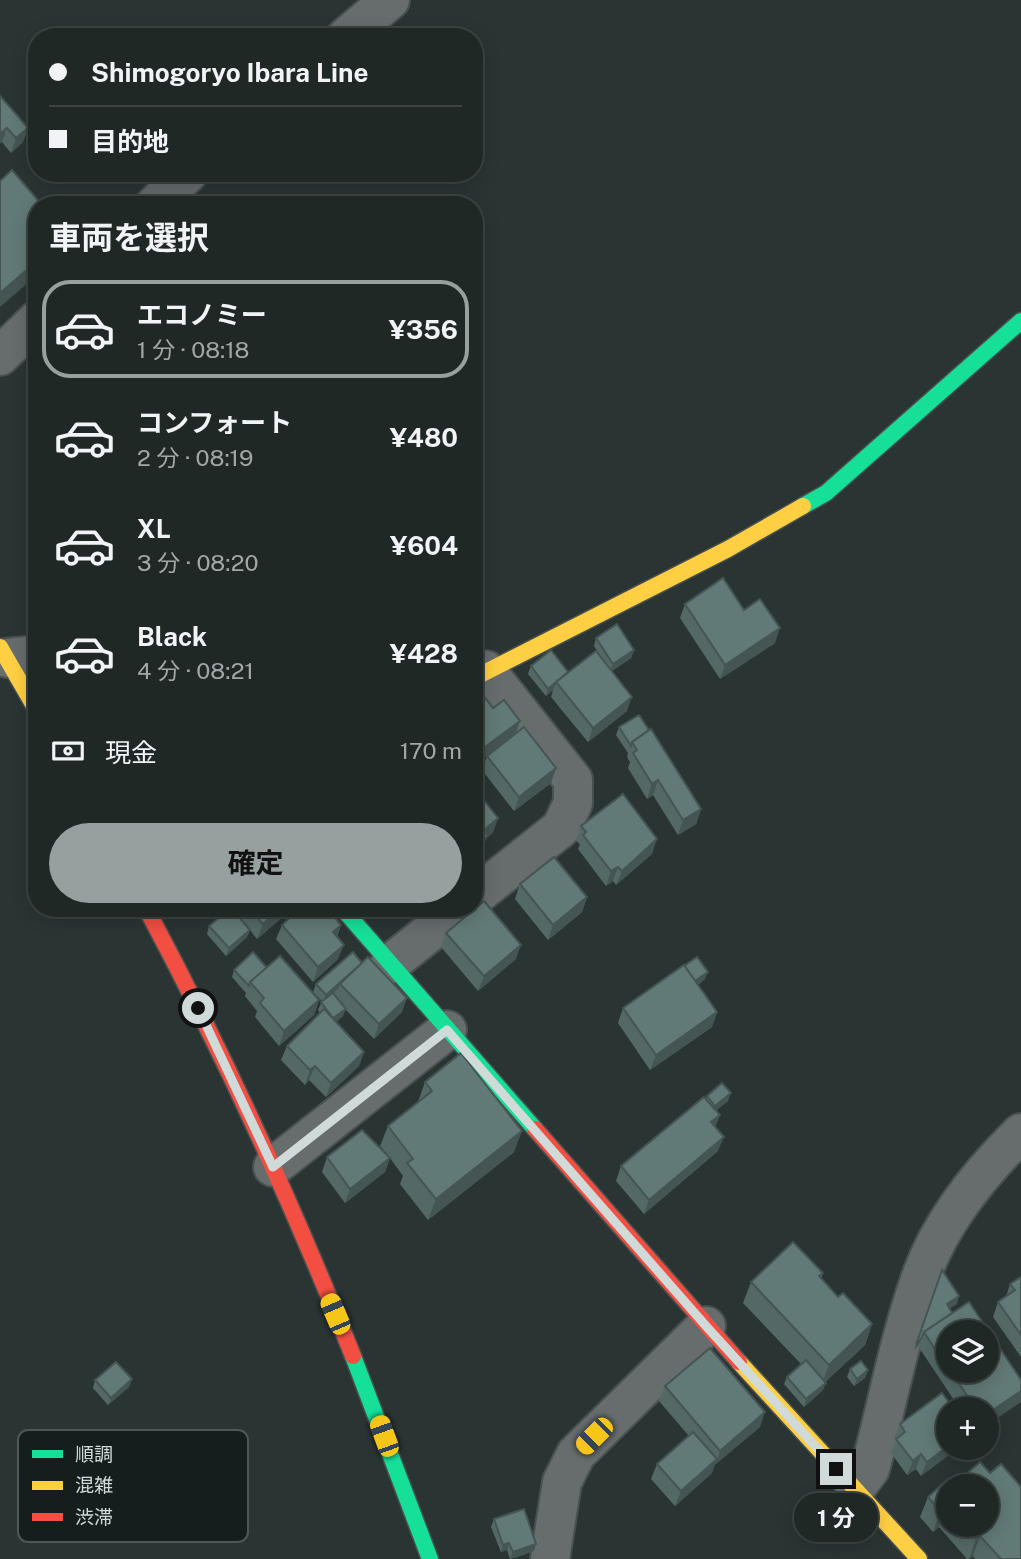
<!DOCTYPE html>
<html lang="ja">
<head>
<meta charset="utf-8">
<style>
  body { margin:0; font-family:"Public Sans","Noto Sans JP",sans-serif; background:#28302e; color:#f1f3f6; height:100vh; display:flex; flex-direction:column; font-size:26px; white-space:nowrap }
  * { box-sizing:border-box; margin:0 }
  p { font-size:23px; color:#a2a6a7 }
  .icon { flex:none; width:38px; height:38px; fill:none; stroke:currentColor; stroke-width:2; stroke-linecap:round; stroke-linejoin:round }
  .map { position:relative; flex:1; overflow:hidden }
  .drawer { position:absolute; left:28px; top:196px; width:455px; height:721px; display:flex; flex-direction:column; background:#202826; border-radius:28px; box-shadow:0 4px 18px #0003,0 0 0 2px #3d4443 }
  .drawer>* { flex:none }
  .guide { position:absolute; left:28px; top:28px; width:455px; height:154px; border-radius:28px; box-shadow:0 4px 18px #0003,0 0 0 2px #3d4443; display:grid; align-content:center; height:154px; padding:0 21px; background:#202826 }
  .buttons { position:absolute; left:936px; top:1320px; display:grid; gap:14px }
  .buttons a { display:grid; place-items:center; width:63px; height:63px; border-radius:50%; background:#202826; box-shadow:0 4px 18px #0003,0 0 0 2px #3d4443; font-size:35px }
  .end { position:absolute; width:32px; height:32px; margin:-16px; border:9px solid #d0dbd9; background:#111; box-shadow:0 0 0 4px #111 }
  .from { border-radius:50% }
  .bubble { position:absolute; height:49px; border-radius:24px; background:#202826; box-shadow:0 4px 18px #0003,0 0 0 2px #3d4443; font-size:23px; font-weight:700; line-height:49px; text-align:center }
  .car { position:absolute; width:21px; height:42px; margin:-21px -10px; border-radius:9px; box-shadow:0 0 5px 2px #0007; background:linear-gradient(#f5c518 24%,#345 0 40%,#f5c518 0 76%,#345 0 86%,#f5c518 0) }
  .guide b { display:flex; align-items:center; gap:24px; height:66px; font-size:26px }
  .guide b+b { border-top:2px solid #3d4443 }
  .guide i { width:18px; height:18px; background:#f1f3f6 }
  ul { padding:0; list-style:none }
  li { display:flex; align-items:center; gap:21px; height:98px; margin:0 14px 10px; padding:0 7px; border:4px solid transparent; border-radius:28px }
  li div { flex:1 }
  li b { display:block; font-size:26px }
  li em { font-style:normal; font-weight:700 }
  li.active { border-color:#96a19f }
  li>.icon { width:63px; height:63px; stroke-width:1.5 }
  h2 { padding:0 21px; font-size:32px; line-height:84px }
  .pay { display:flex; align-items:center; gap:18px; height:77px; padding:0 21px; font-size:26px }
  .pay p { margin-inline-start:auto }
  .button { display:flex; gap:14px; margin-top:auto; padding:14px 21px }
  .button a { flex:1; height:80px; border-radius:42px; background:#96a19f; color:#111; font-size:28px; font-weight:700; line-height:80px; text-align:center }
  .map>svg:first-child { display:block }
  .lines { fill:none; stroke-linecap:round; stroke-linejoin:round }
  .street-casing { stroke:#495150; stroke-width:42 }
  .fast-casing { stroke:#495150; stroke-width:19 }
  .slow-casing { stroke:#495150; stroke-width:19 }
  .jam-casing { stroke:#495150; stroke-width:19 }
  .street { stroke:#666d6c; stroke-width:38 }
  .fast { stroke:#16e098; stroke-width:16 }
  .slow { stroke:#ffcf43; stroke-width:16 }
  .jam { stroke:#f24e42; stroke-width:16 }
  .wall { fill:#546966; fill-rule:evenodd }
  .shaded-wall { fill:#455553 }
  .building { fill:#627a77; stroke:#455553; stroke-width:2 }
  .route { stroke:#d0dbd9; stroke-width:9 }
  .key { fill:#161e1d; stroke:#4e5755; stroke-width:2 }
  .key-label { font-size:19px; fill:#d0dbd9 }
</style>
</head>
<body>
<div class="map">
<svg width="1021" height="1559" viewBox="0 0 1021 1559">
  <rect width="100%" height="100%" fill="#2a3533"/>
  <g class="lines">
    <!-- street casing -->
    <g class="street-casing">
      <g id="street">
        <polyline points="346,37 390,0"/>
        <polyline points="155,205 188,173"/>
        <polyline points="0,356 37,320"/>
        <polyline points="7,658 37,655"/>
        <polyline points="474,897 561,828 573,803 573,780 486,670"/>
        <polyline points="390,964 460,908"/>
        <polyline points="273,1167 447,1030"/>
        <path d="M855 1489 870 1469C887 1406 899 1339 921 1277 940 1223 980 1173 1021 1133"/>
        <polyline points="550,1559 562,1482 576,1454 706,1326"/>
      </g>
    </g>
    <!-- fast casing -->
    <g class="fast-casing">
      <g id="fast">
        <polyline points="803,506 826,493 1021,321"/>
        <polyline points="342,908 535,1129"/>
        <polyline points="353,1356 430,1559"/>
      </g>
    </g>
    <!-- slow casing -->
    <g class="slow-casing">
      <g id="slow">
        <polyline points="0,647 37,711"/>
        <polyline points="474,678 728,549 803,506"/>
        <polyline points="739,1362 919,1559"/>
      </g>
    </g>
    <!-- jam casing -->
    <g class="jam-casing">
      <g id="jam">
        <path d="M146 908C224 1054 292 1203 353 1356"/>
        <polyline points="535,1129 739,1362"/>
      </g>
    </g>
    <!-- street -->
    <use href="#street" class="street"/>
    <!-- fast -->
    <use href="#fast" class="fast"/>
    <!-- slow -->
    <use href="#slow" class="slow"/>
    <!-- jam -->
    <use href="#jam" class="jam"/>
  </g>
  <!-- wall -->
  <g class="wall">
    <polygon points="0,96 28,128 23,142 11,153 2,142"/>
    <polygon points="37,439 37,469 26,458 31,443"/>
    <polygon points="685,604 744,610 775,643 720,679 680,618"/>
    <polygon points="596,638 634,650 631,658 612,671 627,711 588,742 551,697 553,690 546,696 528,674 531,666 568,672 602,659 594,646"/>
    <polygon points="474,683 493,708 520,721 515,735 556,768 551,783 514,811 482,770 487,756 474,766"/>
    <polygon points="619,727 701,809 696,824 678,835 653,795 647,799 628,768 630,762 627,757 628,753 616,735"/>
    <polygon points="581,826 652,854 616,885 613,881 606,886 578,849 580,845 576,840"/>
    <polygon points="520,884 587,897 582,912 548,940 515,899"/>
    <polygon points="209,908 230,908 218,919"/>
    <polygon points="234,908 293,908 257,939 250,930 247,937 226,956 207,934 209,926 233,911"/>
    <polygon points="397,908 419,908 405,919"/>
    <polygon points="282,925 341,925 337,937 338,959 313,982 276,939"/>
    <polygon points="446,933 516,959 478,991 441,947"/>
    <polygon points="353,952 402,1012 374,1039 345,1009 343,1016 336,1022 364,1052 359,1066 326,1097 309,1080 305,1085 281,1060 287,1046 320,1013 318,1010 322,1001 313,992 316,984"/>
    <polygon points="267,968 319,1000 314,1015 279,1046 255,1017 257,1011 245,996 246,993 232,977 234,970"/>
    <polygon points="705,979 698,985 717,1012 712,1027 650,1070 618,1023 623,1008"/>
    <polygon points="425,1082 514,1152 428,1220 400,1184 403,1176 390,1158 385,1172 345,1203 322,1172 327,1157 387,1154 380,1146 388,1126 418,1102"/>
    <polygon points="707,1096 728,1101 716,1110 720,1115 715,1127 718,1151 644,1214 616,1181 621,1166 706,1098"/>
    <path d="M942 1270 957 1304 949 1308 1021 1402 987 1409H960L918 1346 914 1350ZM948 1332 987 1370H948Z"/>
    <polygon points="823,1273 821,1278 838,1297 872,1324 865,1345 825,1382 823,1390 804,1407 784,1384 787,1377 801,1364 743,1303 751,1282"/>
    <polygon points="1021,1277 1021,1357 993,1317 998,1302 1006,1297 1010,1284"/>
    <polygon points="850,1369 868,1370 865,1378 854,1386 847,1377"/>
    <polygon points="95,1380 129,1387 108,1405 93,1388"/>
    <polygon points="665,1386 760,1427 714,1465 712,1473 675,1506 651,1479 657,1464 689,1436 659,1401"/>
    <polygon points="954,1409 921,1476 916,1469 907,1475 891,1453 896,1440 894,1438 900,1424"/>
    <path d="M947 1480 1021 1559H975L973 1556 969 1559H967L939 1527 933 1532 920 1517 928 1497ZM948 1486 987 1524H948Z"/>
    <polygon points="494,1519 534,1551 511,1559 510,1559 507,1550 501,1552 491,1527"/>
  </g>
  <!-- shaded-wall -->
  <g class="shaded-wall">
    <polygon points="7,128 2,142 0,144 0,134"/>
    <polygon points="28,128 23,142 11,153 16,138"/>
    <polygon points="37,261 37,275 0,307 0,293"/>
    <polygon points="780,628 775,643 720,679 725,665"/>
    <polygon points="634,650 631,658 610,672 613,664"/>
    <polygon points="556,683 553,690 546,696 548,689"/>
    <polygon points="632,697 627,711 588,742 593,728"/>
    <polygon points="520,721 515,735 474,766 474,755"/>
    <polygon points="556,768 551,783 514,811 519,797"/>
    <polygon points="658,780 653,795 647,799 652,784"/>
    <polygon points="701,809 696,824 678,835 683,820"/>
    <polygon points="498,818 493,833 487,837 482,851 474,857 474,847 483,831"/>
    <polygon points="657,839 652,854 616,885 622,871"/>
    <polygon points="618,867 613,881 606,886 611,871"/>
    <polygon points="587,897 582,912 548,940 553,925"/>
    <polygon points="224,908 230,908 218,919 221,911"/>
    <polygon points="281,908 293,908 257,939 263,924"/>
    <polygon points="409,908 419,908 405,919"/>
    <polygon points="341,925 336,939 333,932"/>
    <polygon points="250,930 247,937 226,956 229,948"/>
    <polygon points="344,945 338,959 313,982 318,967"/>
    <polygon points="521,945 516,959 478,991 484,976"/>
    <polygon points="362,963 340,984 338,989 323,1002 326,995"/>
    <polygon points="708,972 705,979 692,989 694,982"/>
    <polygon points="407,998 402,1012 374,1039 379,1024"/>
    <polygon points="319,1000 314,1015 279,1046 284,1031"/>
    <polygon points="346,1009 343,1016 331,1026 333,1018"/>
    <polygon points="717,1012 712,1027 650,1070 656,1055"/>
    <polygon points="364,1052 359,1066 326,1097 331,1083"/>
    <polygon points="315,1066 309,1080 305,1085 310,1070"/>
    <polygon points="731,1093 728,1101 713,1113 715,1106"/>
    <polygon points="720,1115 714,1129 711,1122"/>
    <polygon points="522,1131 514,1152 428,1220 436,1199"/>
    <polygon points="724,1137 718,1151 644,1214 649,1200"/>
    <polygon points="390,1158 385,1172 345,1203 350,1189"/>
    <polygon points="959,1296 957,1304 944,1312 947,1304"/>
    <polygon points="872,1324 865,1345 821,1386 829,1365"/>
    <polygon points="921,1339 918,1346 914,1350 917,1342"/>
    <polygon points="868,1370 865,1378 854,1386 857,1379"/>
    <polygon points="132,1379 129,1387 108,1405 111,1398"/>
    <polygon points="826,1383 823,1390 804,1407 806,1399"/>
    <polygon points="1021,1391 1021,1402 987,1425 987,1414"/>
    <polygon points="765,1412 760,1427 715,1465 720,1451"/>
    <polygon points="948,1446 948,1447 960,1447 921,1476 927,1462"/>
    <polygon points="921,1454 916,1469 907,1475 913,1461"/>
    <polygon points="717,1459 712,1473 675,1506 681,1491"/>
    <polygon points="947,1506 939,1527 933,1532 940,1511"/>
    <polygon points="980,1536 973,1556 969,1559 976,1539"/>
    <polygon points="509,1543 507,1550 501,1552 503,1545"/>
    <polygon points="536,1544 534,1551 510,1559 513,1552"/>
  </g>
  <!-- building -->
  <g class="building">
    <polygon points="0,96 28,128 16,138 7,128 0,134"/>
    <polygon points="12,170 42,205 37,205 37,261 0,293 0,181"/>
    <polygon points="268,195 276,205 257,205"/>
    <polygon points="37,439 37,449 31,443"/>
    <polygon points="723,578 744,610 760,599 780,628 725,665 685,604"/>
    <polygon points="617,624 634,650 613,664 596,638"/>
    <polygon points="551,650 568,672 548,689 531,666"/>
    <polygon points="596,651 632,697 593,728 556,682"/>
    <polygon points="474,683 493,708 504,700 520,721 474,755"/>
    <polygon points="639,715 649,730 632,742 631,746 619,727"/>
    <polygon points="524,727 556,768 519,797 487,756"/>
    <polygon points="651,729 701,809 683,820 658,780 652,784 633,753 637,750 632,742"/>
    <polygon points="474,788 498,818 483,831 488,836 474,847"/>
    <polygon points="623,794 657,839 622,871 618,867 611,871 583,835 586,832 581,826"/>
    <polygon points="554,857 587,897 553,925 520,884"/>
    <polygon points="484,901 521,945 484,976 446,933"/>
    <polygon points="231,908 250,930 229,948 209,926"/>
    <polygon points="249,908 281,908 263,924"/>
    <polygon points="300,908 327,908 341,925 333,932 344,945 318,967 282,925"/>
    <polygon points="253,952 267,968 250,982 249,986 234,970"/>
    <polygon points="353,952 362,963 326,995 316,984"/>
    <polygon points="280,956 319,1000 284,1031 260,1003 264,998 250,982"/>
    <polygon points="368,957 407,998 379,1024 340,984"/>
    <polygon points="697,957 708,972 695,981 684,966"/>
    <polygon points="684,965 717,1012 656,1055 623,1008"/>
    <polygon points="333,993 346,1009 333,1018 321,1002"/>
    <polygon points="324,1009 364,1052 331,1083 315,1066 310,1070 287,1046"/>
    <polygon points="461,1053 522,1131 436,1199 407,1163 413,1159 388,1126 432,1091 425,1082"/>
    <polygon points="722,1083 731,1093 715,1106 707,1096"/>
    <polygon points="704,1097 720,1115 711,1122 724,1137 649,1200 621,1166"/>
    <polygon points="362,1130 390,1158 350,1189 327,1157"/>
    <polygon points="793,1242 823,1273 819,1276 838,1297 843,1293 872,1324 829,1365 751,1282"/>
    <polygon points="942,1270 959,1296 947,1304 952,1313 924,1332 921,1339 917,1342"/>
    <polygon points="1021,1277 1021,1335 998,1302 1015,1290 1010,1284"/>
    <polygon points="969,1302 1021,1380 1021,1391 987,1414 987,1409 976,1409 950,1370 987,1370 987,1332 948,1332 948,1369 924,1332"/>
    <polygon points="710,1348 765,1412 720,1451 665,1386"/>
    <polygon points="806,1360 826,1383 806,1399 787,1377"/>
    <polygon points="861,1361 868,1370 857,1379 850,1369"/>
    <polygon points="116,1362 132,1379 111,1398 95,1380"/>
    <polygon points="942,1393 954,1409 948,1409 948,1446 927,1462 921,1454 913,1461 896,1439 905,1432 900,1424"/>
    <polygon points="693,1432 717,1459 681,1491 657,1464"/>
    <polygon points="980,1462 990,1473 1001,1464 1021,1487 1021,1559 1001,1559 980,1536 976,1539 963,1524 987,1524 987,1486 948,1486 948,1508 947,1506 940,1511 928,1497 947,1480 953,1486"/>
    <polygon points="524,1509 536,1544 513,1552 509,1543 503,1545 494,1519"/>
  </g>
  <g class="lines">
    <!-- route -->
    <polyline class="route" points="198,1008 273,1167 447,1030 706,1326 836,1469"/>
  </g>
  <!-- legend -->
  <rect x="18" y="1430" width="230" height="112" rx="10" class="key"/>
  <rect x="32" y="1450" width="31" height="8" fill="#16e098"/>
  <rect x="32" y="1481" width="31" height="9" fill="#ffcf43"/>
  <rect x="32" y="1513" width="31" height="8" fill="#f24e42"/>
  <g class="key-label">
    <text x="75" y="1461">順調</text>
    <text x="75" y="1492">混雑</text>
    <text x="75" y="1524">渋滞</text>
  </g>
</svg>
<div class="buttons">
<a><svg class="icon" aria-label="layers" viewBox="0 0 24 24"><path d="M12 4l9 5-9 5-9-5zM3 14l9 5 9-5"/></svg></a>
<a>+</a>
<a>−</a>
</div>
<i class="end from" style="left:198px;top:1008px"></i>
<i class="end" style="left:836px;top:1469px"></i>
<div class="bubble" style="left:794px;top:1493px;width:84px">1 分</div>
<i class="car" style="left:335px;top:1314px;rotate:337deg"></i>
<i class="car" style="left:384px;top:1436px;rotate:340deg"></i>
<i class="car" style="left:594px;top:1436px;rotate:225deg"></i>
<div class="guide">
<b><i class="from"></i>Shimogoryo Ibara Line</b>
<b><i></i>目的地</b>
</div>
<section class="drawer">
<h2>車両を選択</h2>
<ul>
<li class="active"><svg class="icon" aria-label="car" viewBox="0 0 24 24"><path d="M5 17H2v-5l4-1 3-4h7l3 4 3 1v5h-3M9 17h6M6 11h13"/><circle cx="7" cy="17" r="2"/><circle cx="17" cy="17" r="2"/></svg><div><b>エコノミー</b><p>1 分 · 08:18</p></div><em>¥356</em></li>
<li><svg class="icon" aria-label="car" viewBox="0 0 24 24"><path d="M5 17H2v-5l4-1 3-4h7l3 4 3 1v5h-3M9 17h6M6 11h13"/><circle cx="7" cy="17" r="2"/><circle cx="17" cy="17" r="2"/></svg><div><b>コンフォート</b><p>2 分 · 08:19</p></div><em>¥480</em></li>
<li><svg class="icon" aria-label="car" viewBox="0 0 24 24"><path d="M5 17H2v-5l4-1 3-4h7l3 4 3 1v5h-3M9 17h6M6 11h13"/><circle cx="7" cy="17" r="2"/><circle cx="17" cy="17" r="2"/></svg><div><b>XL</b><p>3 分 · 08:20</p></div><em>¥604</em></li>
<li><svg class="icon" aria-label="car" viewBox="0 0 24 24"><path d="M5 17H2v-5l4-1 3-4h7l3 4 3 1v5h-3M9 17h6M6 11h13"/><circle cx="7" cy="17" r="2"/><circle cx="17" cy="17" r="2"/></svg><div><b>Black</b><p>4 分 · 08:21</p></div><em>¥428</em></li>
</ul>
<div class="pay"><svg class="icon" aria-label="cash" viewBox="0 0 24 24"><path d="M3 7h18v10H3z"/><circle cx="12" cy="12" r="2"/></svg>現金<p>170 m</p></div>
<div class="button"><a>確定</a></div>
</section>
</div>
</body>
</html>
